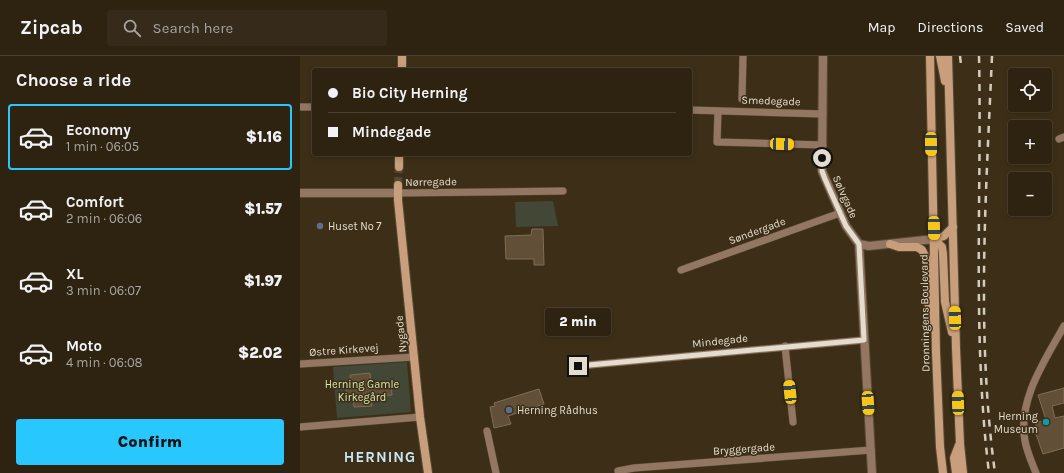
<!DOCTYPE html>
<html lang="en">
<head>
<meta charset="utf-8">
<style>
  body { margin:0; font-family:Karla,sans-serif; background:#362b1a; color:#f1f3f6; height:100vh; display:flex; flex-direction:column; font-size:15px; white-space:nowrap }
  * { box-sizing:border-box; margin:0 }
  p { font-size:13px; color:#a7a49f }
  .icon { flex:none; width:22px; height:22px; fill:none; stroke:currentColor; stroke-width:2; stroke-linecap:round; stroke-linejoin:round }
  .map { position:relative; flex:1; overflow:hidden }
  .panel { display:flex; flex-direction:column; background:#2e2311; width:300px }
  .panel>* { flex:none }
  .top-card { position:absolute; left:12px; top:12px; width:380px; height:88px; border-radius:4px; box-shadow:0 2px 6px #0003,0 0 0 1px #494031; display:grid; align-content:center; height:88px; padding:0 16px; background:#2e2311 }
  .buttons { position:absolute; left:708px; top:12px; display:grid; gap:8px }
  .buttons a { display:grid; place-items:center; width:44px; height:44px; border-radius:4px; background:#2e2311; box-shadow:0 2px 6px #0003,0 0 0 1px #494031; font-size:20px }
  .end { position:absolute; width:18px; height:18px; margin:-9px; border:5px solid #e4dccd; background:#111; box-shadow:0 0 0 2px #111 }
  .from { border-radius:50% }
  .bubble { position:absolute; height:28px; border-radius:4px; background:#2e2311; box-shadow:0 2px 6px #0003,0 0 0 1px #494031; font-size:13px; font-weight:800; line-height:28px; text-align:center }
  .car { position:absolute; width:12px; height:24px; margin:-12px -6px; border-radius:5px; box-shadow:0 0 3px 1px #0007; background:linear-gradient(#f5c518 24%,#345 0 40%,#f5c518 0 76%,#345 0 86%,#f5c518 0) }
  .top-card b { display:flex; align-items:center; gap:14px; height:38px; font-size:15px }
  .top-card b+b { border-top:1px solid #494031 }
  .top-card i { width:10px; height:10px; background:#f1f3f6 }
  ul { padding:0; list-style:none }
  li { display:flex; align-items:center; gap:12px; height:66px; margin:0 8px 6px; padding:0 8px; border:2px solid transparent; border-radius:4px }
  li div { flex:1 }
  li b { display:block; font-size:15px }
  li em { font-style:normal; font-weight:800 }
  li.selected { border-color:#28c8ff }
  li>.icon { width:36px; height:36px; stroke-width:1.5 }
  h2 { padding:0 16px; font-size:18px; line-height:48px }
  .primary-button { display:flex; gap:8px; margin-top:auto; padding:8px 16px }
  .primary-button a { flex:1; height:46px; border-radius:4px; background:#28c8ff; color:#111; font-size:16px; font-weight:800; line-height:46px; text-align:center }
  header { display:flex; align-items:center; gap:24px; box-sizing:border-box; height:56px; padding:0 20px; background:#2e2311; border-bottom:1px solid #494031 }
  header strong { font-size:19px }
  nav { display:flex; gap:22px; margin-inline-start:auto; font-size:14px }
  .search { width:280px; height:36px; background:#362b1a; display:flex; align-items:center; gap:10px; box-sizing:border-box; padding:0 14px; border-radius:4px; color:#a7a49f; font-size:15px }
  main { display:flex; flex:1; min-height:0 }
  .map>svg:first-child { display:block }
  .green { fill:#424736 }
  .building { fill:#614f38; stroke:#806d55 }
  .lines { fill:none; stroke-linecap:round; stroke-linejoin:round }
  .secondary-tunnel { stroke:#564932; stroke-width:8; stroke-dasharray:8 4; stroke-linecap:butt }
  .minor-casing { stroke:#584b34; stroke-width:8 }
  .tertiary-casing { stroke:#584b34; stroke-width:10 }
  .secondary-casing { stroke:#584b34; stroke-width:10 }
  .minor { stroke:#937762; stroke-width:7 }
  .tertiary { stroke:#937762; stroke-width:8 }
  .secondary { stroke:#c99e7c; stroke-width:8 }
  .rail { stroke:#d3cbbb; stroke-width:2.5; stroke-dasharray:7 7; stroke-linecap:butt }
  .route { stroke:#e4dccd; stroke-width:5 }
  .service-dot { fill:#5c6f8a; stroke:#3d2f17; stroke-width:1.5 }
  .culture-dot { fill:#0f9aa8; stroke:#3d2f17; stroke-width:1.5 }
  .labels { text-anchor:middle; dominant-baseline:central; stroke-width:3; stroke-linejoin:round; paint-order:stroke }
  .street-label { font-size:11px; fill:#e4dccd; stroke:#3d2f17 }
  .poi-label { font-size:11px; fill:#e4dccd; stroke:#3d2f17; text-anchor:start }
  .park-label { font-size:11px; fill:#d6e6b0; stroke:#3d2f17 }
  .district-label { font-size:15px; font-weight:bold; letter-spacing:1px; fill:#c7e7f6; stroke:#3d2f17 }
</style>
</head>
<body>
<header>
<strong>Zipcab</strong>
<div class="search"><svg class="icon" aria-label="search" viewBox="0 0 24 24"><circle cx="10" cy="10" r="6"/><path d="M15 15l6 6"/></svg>Search here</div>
<nav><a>Map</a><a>Directions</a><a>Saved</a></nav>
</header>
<main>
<section class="panel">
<h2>Choose a ride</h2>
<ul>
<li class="selected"><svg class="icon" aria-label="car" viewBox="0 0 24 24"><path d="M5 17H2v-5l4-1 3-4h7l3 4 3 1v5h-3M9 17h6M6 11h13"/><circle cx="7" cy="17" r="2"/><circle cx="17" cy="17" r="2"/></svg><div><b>Economy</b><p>1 min · 06:05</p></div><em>$1.16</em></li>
<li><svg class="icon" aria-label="car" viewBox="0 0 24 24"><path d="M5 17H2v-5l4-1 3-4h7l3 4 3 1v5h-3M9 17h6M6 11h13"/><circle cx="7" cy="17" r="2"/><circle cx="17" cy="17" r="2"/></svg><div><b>Comfort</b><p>2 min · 06:06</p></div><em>$1.57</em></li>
<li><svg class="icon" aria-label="car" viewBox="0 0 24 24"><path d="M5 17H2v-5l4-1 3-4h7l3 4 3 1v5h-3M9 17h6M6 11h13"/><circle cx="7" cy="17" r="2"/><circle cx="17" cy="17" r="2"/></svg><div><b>XL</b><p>3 min · 06:07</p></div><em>$1.97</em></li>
<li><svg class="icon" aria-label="car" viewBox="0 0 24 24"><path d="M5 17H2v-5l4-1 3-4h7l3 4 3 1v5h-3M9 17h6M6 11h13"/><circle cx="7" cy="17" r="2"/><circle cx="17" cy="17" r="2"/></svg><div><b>Moto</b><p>4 min · 06:08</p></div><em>$2.02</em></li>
</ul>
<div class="primary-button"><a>Confirm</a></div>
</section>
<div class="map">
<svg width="764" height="417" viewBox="0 0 764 417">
  <rect width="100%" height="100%" fill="#3d2f17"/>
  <!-- green -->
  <g class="green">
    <polygon points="253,145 258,170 216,171 215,146"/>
    <polygon points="107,306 111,356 37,362 33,311"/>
  </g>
  <!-- building -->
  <g class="building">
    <polygon points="232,173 243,173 244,209 234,209 234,203 206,203 205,180 231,179"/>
    <polygon points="70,317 71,328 91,326 92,339 71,340 72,350 54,351 53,341 49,340 46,334 51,329 50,319"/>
    <polygon points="764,332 764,347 752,350 755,362 764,360 764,392 743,398 736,378 738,377 735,367 746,364 738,339"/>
    <polygon points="239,333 244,348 208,360 211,368 194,372 190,351 195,350 194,347"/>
  </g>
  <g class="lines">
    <!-- secondary-tunnel -->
    <polyline class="secondary-tunnel" points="98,129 99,111"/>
    <!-- minor casing -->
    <g class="minor-casing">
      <g id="minor">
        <polyline points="442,43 443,0"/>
        <polyline points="0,51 14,51"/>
        <polyline points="390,54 523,58"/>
        <polyline points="418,55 417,86 523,89"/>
        <polyline points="759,83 764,81"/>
        <polyline points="98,137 263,135"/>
        <polyline points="381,214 540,157"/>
        <polyline points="485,290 493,366"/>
        <polyline points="0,308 114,301"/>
        <polyline points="278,310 564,284"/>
        <polyline points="0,371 120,361"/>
        <polyline points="187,375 196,417"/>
        <polyline points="318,415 334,412 571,394"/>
        <path d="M736 417C732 407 727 396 725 385 717 344 746 303 764 270"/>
      </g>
    </g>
    <!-- tertiary casing -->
    <g class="tertiary-casing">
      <g id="tertiary">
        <polyline points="523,0 522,115 546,170 559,188 569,190 634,183"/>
        <polyline points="0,137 98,137"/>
        <polyline points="559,188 572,417"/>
      </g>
    </g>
    <!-- secondary casing -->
    <g class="secondary-casing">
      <g id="secondary">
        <polyline points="630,0 636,296 640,391 643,417"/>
        <polyline points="640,0 645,25"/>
        <polyline points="648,0 656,292 660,388 663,417"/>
        <polyline points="102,14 102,0"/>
        <polyline points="99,111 99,98"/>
        <polyline points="98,129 98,144 120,361 128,417"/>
        <polyline points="634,183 642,191 643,198 645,246 652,276"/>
        <polyline points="634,183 644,180 653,171"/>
        <polyline points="590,188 599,191 617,191 622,194 626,202 628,214 629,262 634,273"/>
        <polyline points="656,417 654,402 659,389"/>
      </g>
    </g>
    <!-- minor -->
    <use href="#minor" class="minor"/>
    <!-- tertiary -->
    <use href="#tertiary" class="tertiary"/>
    <!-- secondary -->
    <use href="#secondary" class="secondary"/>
    <!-- rail -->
    <g class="rail">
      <polyline points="660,0 661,9"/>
      <path d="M679 0C682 139 672 278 689 417"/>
      <path d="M692 0C686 138 676 279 695 417"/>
    </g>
  </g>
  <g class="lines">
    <!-- route -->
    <polyline class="route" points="278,310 564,284 559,188 546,170 525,123 522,115 522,102"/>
  </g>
  <!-- markers -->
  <g class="service-dot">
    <circle cx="20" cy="170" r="4"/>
    <circle cx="209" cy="354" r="4"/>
  </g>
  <circle class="culture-dot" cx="746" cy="366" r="4"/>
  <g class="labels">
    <!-- street labels -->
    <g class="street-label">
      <text transform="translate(471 45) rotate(2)">Smedegade</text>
      <text transform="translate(131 126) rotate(-1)">Nørregade</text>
      <text transform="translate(545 141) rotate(66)">Sølvgade</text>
      <text transform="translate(457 175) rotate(-20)">Søndergade</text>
      <text transform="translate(625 257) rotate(-91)">Dronningens Boulevard</text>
      <text transform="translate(101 278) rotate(-96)">Nygade</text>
      <text transform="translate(420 285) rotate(-6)">Mindegade</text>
      <text transform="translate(44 294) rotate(-4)">Østre Kirkevej</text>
      <text transform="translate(444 393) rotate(-4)">Bryggergade</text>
    </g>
    <!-- poi labels -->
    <g class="poi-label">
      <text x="28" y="170">Huset No 7</text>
      <text x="217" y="354">Herning Rådhus</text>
      <text x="738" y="360" text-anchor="end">Herning<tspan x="738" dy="13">Museum</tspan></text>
    </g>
    <!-- park labels -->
    <g class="park-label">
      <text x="62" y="328">Herning Gamle<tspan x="62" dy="13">Kirkegård</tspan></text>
    </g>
    <!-- district labels -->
    <g class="district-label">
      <text x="80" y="401">HERNING</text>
    </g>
  </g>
</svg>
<div class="buttons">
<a><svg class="icon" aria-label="locate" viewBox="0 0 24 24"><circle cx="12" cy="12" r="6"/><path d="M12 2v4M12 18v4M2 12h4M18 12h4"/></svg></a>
<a>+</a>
<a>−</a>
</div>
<i class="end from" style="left:522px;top:102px"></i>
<i class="end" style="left:278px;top:310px"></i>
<div class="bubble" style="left:245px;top:252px;width:66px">2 min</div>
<i class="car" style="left:482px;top:88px;rotate:92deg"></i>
<i class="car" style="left:631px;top:88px;rotate:179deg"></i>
<i class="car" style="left:634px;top:172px;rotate:179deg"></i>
<i class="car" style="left:655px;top:262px;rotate:358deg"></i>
<i class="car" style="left:490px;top:336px;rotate:354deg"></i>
<i class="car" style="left:568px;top:347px;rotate:176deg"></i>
<i class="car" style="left:658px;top:347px;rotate:358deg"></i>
<div class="top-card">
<b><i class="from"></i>Bio City Herning</b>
<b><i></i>Mindegade</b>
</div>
</div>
</main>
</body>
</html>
